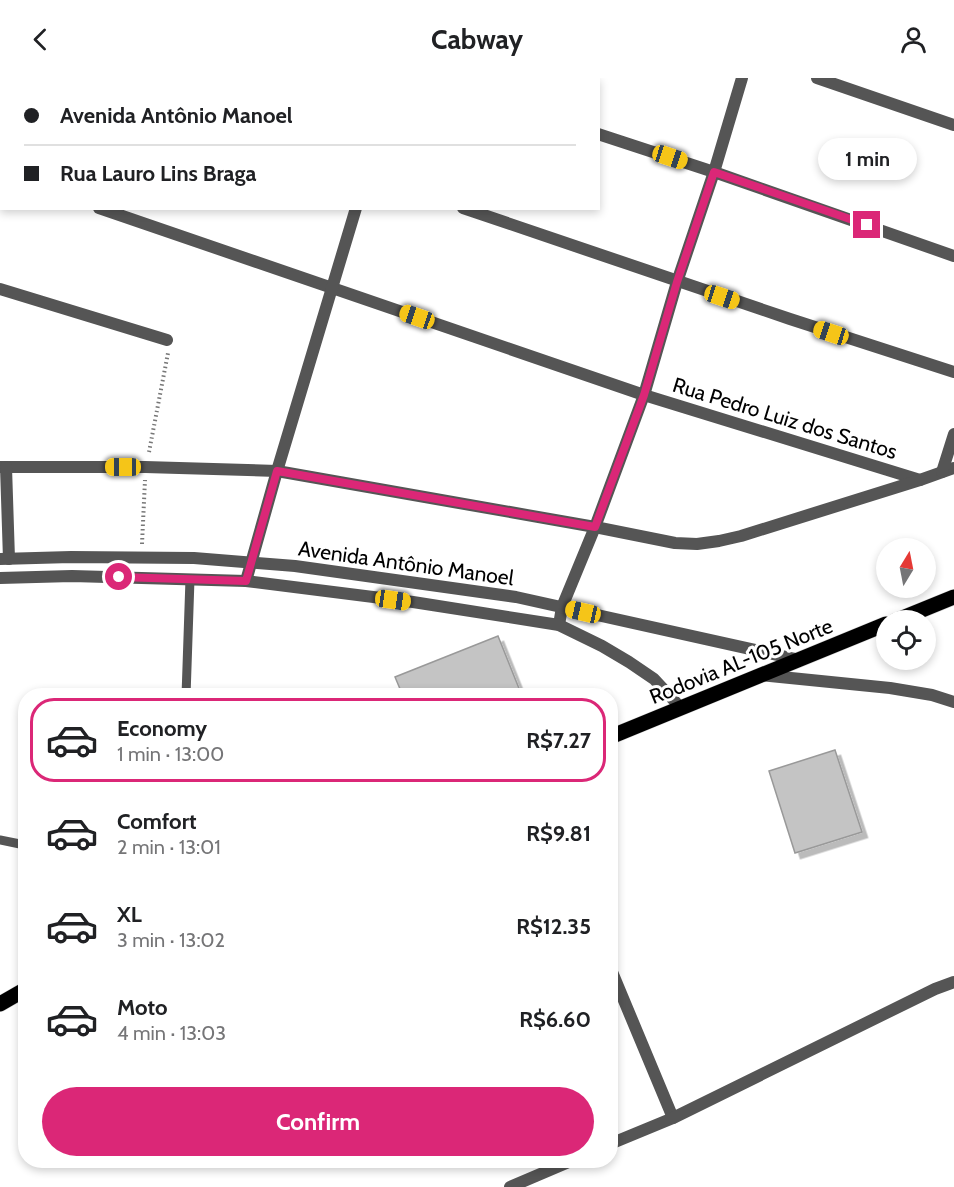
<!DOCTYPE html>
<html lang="en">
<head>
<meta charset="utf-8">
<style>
  body { margin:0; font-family:Cabin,sans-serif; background:#f2f2f2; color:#202124; height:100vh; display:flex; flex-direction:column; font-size:22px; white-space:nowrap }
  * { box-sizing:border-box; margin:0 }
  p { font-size:20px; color:#757577 }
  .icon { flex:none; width:33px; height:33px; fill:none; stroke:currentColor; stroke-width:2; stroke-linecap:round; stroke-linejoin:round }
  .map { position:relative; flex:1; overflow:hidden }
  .details { position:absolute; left:18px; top:610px; width:600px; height:480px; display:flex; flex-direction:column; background:#fff; border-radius:24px; box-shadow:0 3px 9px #0003 }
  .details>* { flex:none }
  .hud { position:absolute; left:0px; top:0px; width:600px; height:132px; box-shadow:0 3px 9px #0003; display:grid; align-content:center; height:132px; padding:0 24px; background:#fff }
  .needle { width:39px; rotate:10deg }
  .tools { position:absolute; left:876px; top:460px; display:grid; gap:12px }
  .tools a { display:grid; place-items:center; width:60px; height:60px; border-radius:50%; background:#fff; box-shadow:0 3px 9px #0003; font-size:30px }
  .end { position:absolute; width:27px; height:27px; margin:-14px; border:8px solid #db2777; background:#fff; box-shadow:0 0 0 3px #fff }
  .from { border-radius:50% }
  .bubble { position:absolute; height:42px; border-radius:21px; background:#fff; box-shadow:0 3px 9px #0003; font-size:20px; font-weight:700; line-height:42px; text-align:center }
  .car { position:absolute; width:18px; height:36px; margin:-18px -9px; border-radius:8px; box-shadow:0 0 4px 2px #0007; background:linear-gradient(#f5c518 24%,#345 0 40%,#f5c518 0 76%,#345 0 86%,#f5c518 0) }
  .hud b { display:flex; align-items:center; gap:21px; height:57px; font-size:22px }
  .hud b+b { border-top:2px solid #e0e0e0 }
  .hud i { width:15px; height:15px; background:#202124 }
  ul { padding:10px 0 0; list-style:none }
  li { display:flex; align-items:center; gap:18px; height:84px; margin:0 12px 9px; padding:0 12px; border:3px solid transparent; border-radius:24px }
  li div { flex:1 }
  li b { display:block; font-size:22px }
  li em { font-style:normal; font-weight:700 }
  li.selected { border-color:#db2777 }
  li>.icon { width:54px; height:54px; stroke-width:1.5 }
  .action { display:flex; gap:12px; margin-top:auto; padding:12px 24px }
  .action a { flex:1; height:69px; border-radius:36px; background:#db2777; color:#fff; font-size:24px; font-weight:700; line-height:69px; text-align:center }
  header { display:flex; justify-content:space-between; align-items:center; height:78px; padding:0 24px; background:#fff; font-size:27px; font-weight:700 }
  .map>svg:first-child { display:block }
  .building { fill:#c4c4c4; stroke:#999; stroke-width:1.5; filter:url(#shadow) }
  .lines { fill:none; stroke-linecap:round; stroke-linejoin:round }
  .primary-casing { stroke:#dbdbdb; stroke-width:16 }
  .path { stroke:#777; stroke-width:4; stroke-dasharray:1.5 3; stroke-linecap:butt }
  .service { stroke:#555; stroke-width:9 }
  .minor { stroke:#555; stroke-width:12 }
  .tertiary { stroke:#555; stroke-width:12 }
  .primary { stroke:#000; stroke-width:15 }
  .route { stroke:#db2777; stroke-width:8 }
  .labels { text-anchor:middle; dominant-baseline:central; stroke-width:6; stroke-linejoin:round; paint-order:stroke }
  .street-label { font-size:21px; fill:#000; stroke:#fff }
</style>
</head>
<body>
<header><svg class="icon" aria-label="back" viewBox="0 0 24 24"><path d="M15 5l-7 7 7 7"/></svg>Cabway<svg class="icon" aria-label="person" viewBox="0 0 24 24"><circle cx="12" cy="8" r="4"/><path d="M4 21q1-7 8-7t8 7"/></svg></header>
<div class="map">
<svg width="954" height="1109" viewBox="0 0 954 1109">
  <defs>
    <filter id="shadow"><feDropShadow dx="5.5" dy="5.5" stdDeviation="0" flood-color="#0004"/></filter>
  </defs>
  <rect width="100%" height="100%" fill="#fff"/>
  <!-- building -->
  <g class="building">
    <polygon points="498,558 522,618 403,618 395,599"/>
    <polygon points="835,672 862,754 795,775 769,693"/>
  </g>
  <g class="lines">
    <!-- primary casing -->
    <g class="primary-casing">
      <g id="primary">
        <polyline points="895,543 954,519"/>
        <polyline points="610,659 886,546"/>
        <polyline points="0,926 26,911"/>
      </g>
    </g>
    <!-- path -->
    <g class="path">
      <polyline points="149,374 168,275"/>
      <polyline points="142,466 145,402"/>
    </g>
    <!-- service -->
    <g class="service">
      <polyline points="186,618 190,501"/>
      <polyline points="0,762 20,766 26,769"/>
    </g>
    <!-- minor -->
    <g class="minor">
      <polyline points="76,0 80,2"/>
      <polyline points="427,0 432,2"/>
      <polyline points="817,0 954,47"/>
      <polyline points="401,2 401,0"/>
      <polyline points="598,56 714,94 954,178"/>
      <polyline points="0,97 2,97"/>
      <polyline points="99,130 644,317 920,402"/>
      <polyline points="463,130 790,241 954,294"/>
      <polyline points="0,211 167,262"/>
      <polyline points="0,389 145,389 277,393 595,449 675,465 697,466 719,463 741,458 920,402 954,390"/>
      <polyline points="6,389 9,481"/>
      <polyline points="942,394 954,356"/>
      <polyline points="246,503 277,393 356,130"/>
      <polyline points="559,547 562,529 595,449 644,317 677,204 714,94 742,0"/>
      <polyline points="761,597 890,610 932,617 954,624"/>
      <polyline points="610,889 673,1040"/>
      <polyline points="610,1066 673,1040 935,911 954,904"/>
      <polyline points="510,1109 571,1083"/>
    </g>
    <!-- tertiary -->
    <g class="tertiary">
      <polyline points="0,481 71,479 194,480 295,488 516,519 800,582"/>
      <polyline points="0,500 72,498 246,503 413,524 559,547 602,568 629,584 654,601 681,630"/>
    </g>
    <!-- primary -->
    <use href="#primary" class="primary"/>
  </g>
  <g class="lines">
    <!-- route -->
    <polyline class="route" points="119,499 246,503 277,393 595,449 644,317 677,204 714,94 867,147"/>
  </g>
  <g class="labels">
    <!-- street labels -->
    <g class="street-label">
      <text transform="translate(785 340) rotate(17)">Rua Pedro Luiz dos Santos</text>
      <text transform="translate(406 485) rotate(8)">Avenida Antônio Manoel</text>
      <text transform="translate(741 583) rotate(-22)">Rodovia AL-105 Norte</text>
    </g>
  </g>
</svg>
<div class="tools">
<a><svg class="needle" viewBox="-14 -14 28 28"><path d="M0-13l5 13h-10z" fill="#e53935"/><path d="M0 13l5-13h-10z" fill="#757577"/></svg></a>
<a><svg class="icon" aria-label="locate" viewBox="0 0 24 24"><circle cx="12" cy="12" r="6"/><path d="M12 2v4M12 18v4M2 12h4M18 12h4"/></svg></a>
</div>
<i class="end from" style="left:119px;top:499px"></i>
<i class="end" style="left:867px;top:147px"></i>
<div class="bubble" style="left:818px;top:60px;width:99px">1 min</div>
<i class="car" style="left:670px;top:79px;rotate:108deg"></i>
<i class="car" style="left:722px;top:219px;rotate:108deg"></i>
<i class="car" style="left:417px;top:239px;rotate:289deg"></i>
<i class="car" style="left:831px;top:255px;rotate:288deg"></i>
<i class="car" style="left:123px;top:389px;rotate:270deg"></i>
<i class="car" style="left:393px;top:522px;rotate:98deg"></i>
<i class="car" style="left:583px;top:534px;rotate:283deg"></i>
<div class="hud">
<b><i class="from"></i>Avenida Antônio Manoel</b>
<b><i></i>Rua Lauro Lins Braga</b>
</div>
<section class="details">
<ul>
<li class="selected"><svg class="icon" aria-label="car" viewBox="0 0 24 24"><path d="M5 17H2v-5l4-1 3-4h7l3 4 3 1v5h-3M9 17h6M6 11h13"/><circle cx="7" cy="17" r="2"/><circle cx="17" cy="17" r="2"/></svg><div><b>Economy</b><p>1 min · 13:00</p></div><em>R$7.27</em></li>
<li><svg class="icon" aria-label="car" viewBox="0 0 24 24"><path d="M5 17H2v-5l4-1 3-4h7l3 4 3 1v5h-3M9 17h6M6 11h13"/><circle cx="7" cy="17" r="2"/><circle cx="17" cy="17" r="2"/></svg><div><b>Comfort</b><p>2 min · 13:01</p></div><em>R$9.81</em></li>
<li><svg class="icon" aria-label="car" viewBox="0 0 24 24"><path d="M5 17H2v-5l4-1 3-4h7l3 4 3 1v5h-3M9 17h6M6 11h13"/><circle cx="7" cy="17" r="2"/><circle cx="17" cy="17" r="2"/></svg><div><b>XL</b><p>3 min · 13:02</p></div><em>R$12.35</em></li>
<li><svg class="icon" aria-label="car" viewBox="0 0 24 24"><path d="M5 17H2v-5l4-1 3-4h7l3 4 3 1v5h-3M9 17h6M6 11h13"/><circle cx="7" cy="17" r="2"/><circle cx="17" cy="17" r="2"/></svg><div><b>Moto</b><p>4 min · 13:03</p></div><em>R$6.60</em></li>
</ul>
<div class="action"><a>Confirm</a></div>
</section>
</div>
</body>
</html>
